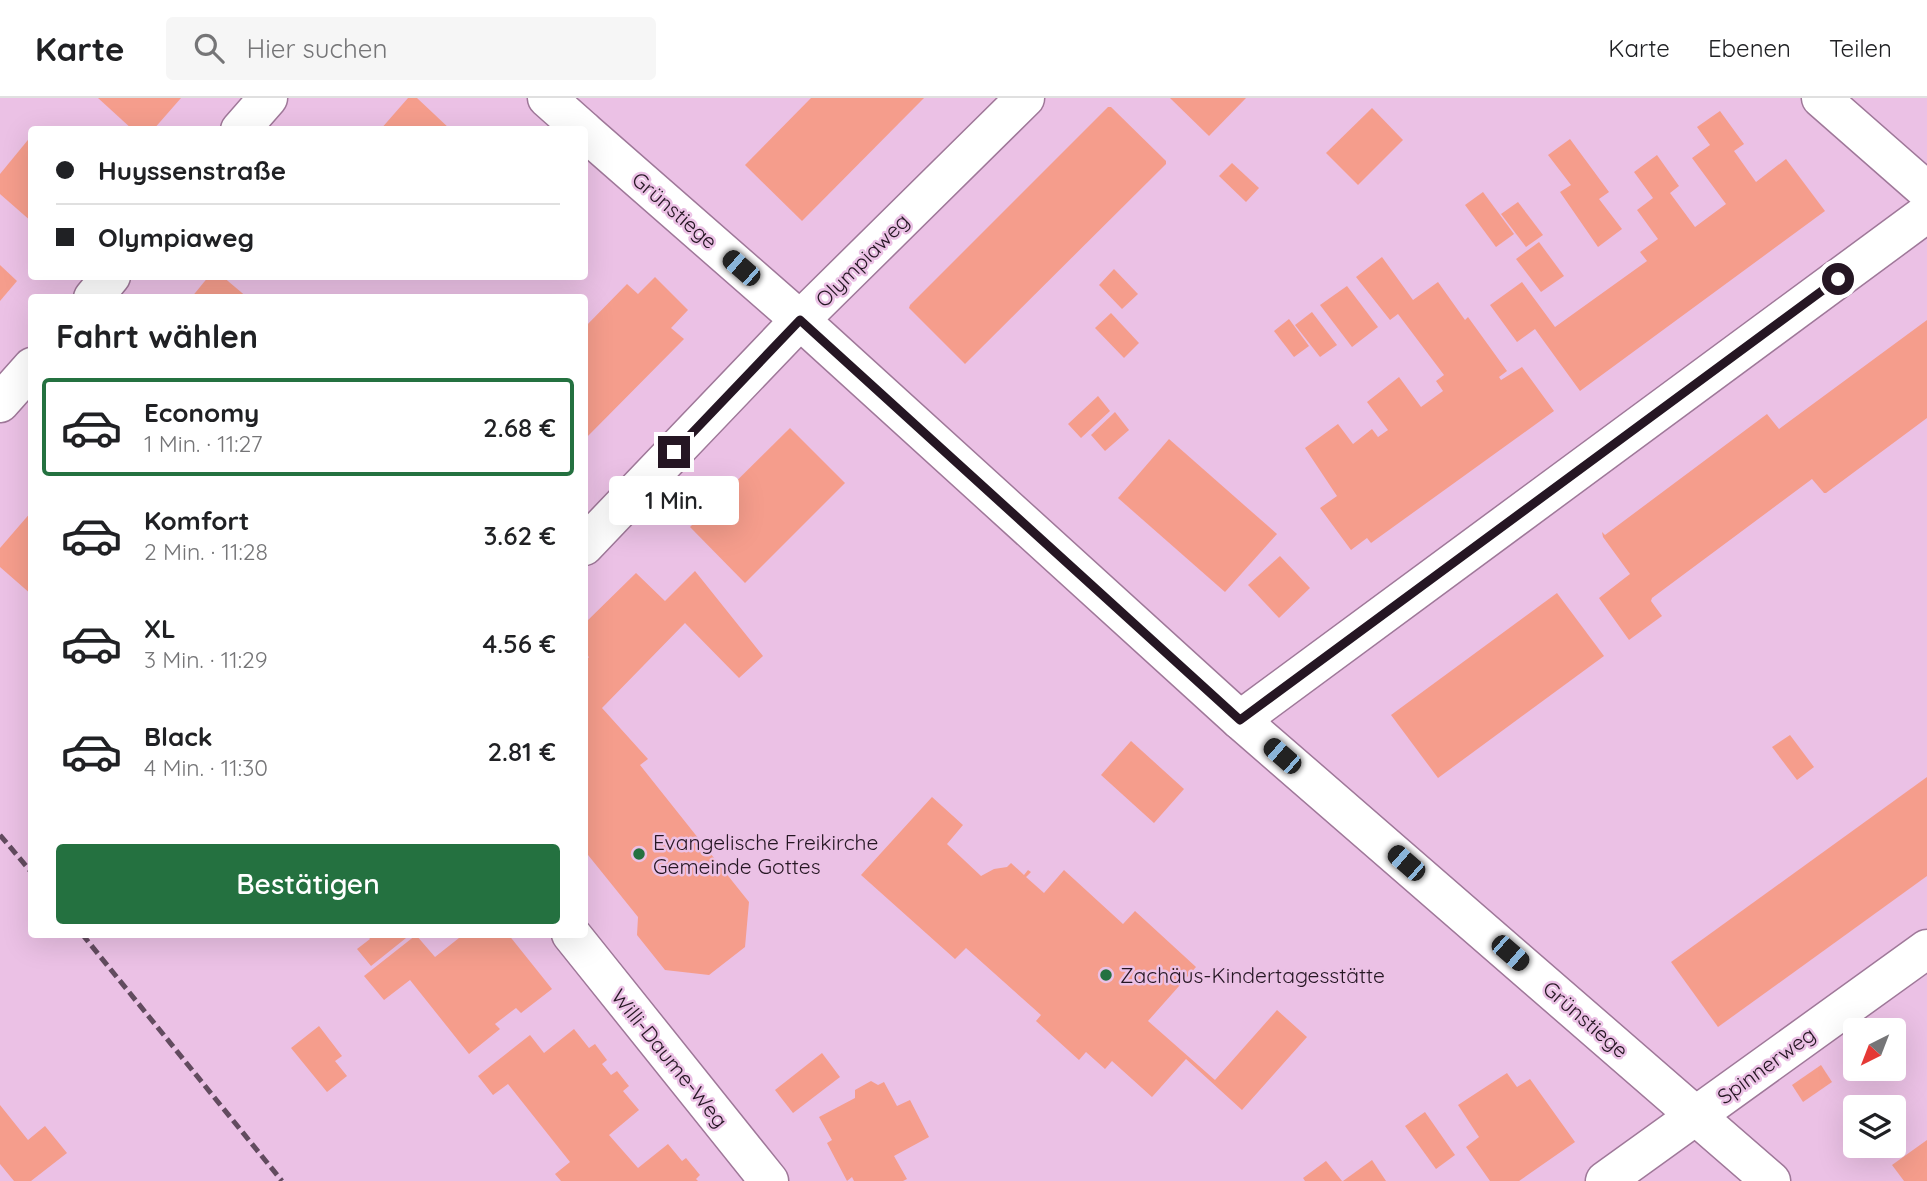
<!DOCTYPE html>
<html lang="de">
<head>
<meta charset="utf-8">
<style>
  body { margin:0; font-family:Quicksand,sans-serif; background:#f6f6f6; color:#202124; height:100vh; display:flex; flex-direction:column; font-size:26px; white-space:nowrap }
  * { box-sizing:border-box; margin:0 }
  p { font-size:23px; color:#757577 }
  .icon { flex:none; width:38px; height:38px; fill:none; stroke:currentColor; stroke-width:2; stroke-linecap:round; stroke-linejoin:round }
  .map { position:relative; flex:1; overflow:hidden }
  .panel { position:absolute; left:28px; top:196px; width:560px; height:644px; display:flex; flex-direction:column; background:#fff; border-radius:7px; box-shadow:0 7px 28px #0002 }
  .panel>* { flex:none }
  .banner { position:absolute; left:28px; top:28px; width:560px; height:154px; border-radius:7px; box-shadow:0 7px 28px #0002; display:grid; align-content:center; height:154px; padding:0 28px; background:#fff }
  .needle { width:46px; rotate:222deg }
  .buttons { position:absolute; left:1843px; top:920px; display:grid; gap:14px }
  .buttons a { display:grid; place-items:center; width:63px; height:63px; border-radius:7px; background:#fff; box-shadow:0 7px 28px #0002; font-size:35px }
  .end { position:absolute; width:32px; height:32px; margin:-16px; border:9px solid #251623; background:#fff; box-shadow:0 0 0 4px #fff }
  .from { border-radius:50% }
  .bubble { position:absolute; height:49px; border-radius:7px; background:#fff; box-shadow:0 7px 28px #0002; font-size:23px; font-weight:600; line-height:49px; text-align:center }
  .car { position:absolute; width:21px; height:42px; margin:-21px -10px; border-radius:9px; box-shadow:0 0 5px 2px #0007; background:linear-gradient(#222 24%,#8ab4d8 0 40%,#222 0 76%,#8ab4d8 0 86%,#222 0) }
  .banner b { display:flex; align-items:center; gap:24px; height:66px; font-size:26px }
  .banner b+b { border-top:2px solid #e0e0e0 }
  .banner i { width:18px; height:18px; background:#202124 }
  ul { padding:0; list-style:none }
  li { display:flex; align-items:center; gap:21px; height:98px; margin:0 14px 10px; padding:0 14px; border:4px solid transparent; border-radius:7px }
  li div { flex:1 }
  li b { display:block; font-size:26px }
  li em { font-style:normal; font-weight:600 }
  li.current { border-color:#247140 }
  li>.icon { width:63px; height:63px; stroke-width:1.5 }
  h2 { padding:0 28px; font-size:32px; line-height:84px }
  .action { display:flex; gap:14px; margin-top:auto; padding:14px 28px }
  .action a { flex:1; height:80px; border-radius:7px; background:#247140; color:#fff; font-size:28px; font-weight:600; line-height:80px; text-align:center }
  header { display:flex; align-items:center; gap:42px; box-sizing:border-box; height:98px; padding:0 35px; background:#fff; border-bottom:2px solid #e0e0e0 }
  header strong { font-size:33px }
  nav { display:flex; gap:38px; margin-inline-start:auto; font-size:24px }
  .search { width:490px; height:63px; background:#f6f6f6; display:flex; align-items:center; gap:18px; box-sizing:border-box; padding:0 24px; border-radius:7px; color:#757577; font-size:26px }
  .map>svg:first-child { display:block }
  .building { fill:#f59d8c }
  .lines { fill:none; stroke-linecap:round; stroke-linejoin:round }
  .street-casing { stroke:#9f7899; stroke-width:41 }
  .secondary-casing { stroke:#9f7899; stroke-width:41 }
  .street { stroke:#fff; stroke-width:38 }
  .secondary { stroke:#fff; stroke-width:38 }
  .rail { stroke:#624b5f; stroke-width:5; stroke-dasharray:10 5; stroke-linecap:butt }
  .route { stroke:#251623; stroke-width:9 }
  .poi-dot { fill:#247140; stroke:#ebc1e5; stroke-width:2.5 }
  .labels { text-anchor:middle; dominant-baseline:central; stroke-width:5; stroke-linejoin:round; paint-order:stroke }
  .street-label { font-size:21px; fill:#251623; stroke:#ebc1e5 }
  .poi-label { font-size:21px; fill:#251623; stroke:#ebc1e5; text-anchor:start }
</style>
</head>
<body>
<header>
<strong>Karte</strong>
<div class="search"><svg class="icon" aria-label="search" viewBox="0 0 24 24"><circle cx="10" cy="10" r="6"/><path d="M15 15l6 6"/></svg>Hier suchen</div>
<nav><a>Karte</a><a>Ebenen</a><a>Teilen</a></nav>
</header>
<div class="map">
<svg width="1927" height="1083" viewBox="0 0 1927 1083">
  <rect width="100%" height="100%" fill="#ebc1e5"/>
  <!-- building -->
  <g class="building">
    <polygon points="98,0 181,0 153,32 133,32"/>
    <polygon points="408,0 417,0 451,32 380,32"/>
    <polygon points="811,0 924,0 802,123 745,67"/>
    <polygon points="1170,0 1246,0 1209,38"/>
    <polygon points="1108,9 1111,9 1166,63 1166,66 965,266 909,210 910,207"/>
    <polygon points="1372,10 1403,42 1358,87 1326,55"/>
    <polygon points="1720,13 1744,46 1734,53 1756,84 1786,61 1825,113 1580,293 1535,231 1517,244 1490,207 1522,184 1555,229 1647,163 1640,154 1658,141 1637,112 1653,100 1634,74 1657,57 1679,88 1670,95 1695,129 1726,106 1692,60 1710,47 1697,29"/>
    <polygon points="32,37 32,124 0,96 0,76"/>
    <polygon points="1570,41 1609,94 1599,101 1622,131 1598,149 1560,94 1571,87 1548,57"/>
    <polygon points="1232,65 1259,90 1246,104 1219,78"/>
    <polygon points="1483,94 1514,136 1496,149 1465,107"/>
    <polygon points="1518,104 1543,137 1526,149 1501,116"/>
    <polygon points="1539,144 1564,178 1541,194 1516,161"/>
    <polygon points="1382,159 1413,202 1438,184 1465,222 1468,219 1507,273 1499,279 1501,282 1522,269 1554,313 1371,445 1367,440 1351,452 1320,410 1337,398 1305,350 1338,326 1353,346 1372,331 1378,339 1388,332 1367,304 1399,279 1421,309 1443,293 1436,283 1444,277 1398,216 1390,222 1356,179"/>
    <polygon points="0,167 17,183 0,203"/>
    <polygon points="1114,171 1138,196 1122,211 1099,187"/>
    <polygon points="209,178 222,178 248,200 191,200"/>
    <polygon points="655,179 688,212 671,230 684,241 584,342 584,230 627,186 638,196"/>
    <polygon points="1347,188 1378,229 1352,249 1320,207"/>
    <polygon points="1312,214 1337,247 1320,259 1295,227"/>
    <polygon points="1111,215 1139,245 1124,260 1095,230"/>
    <polygon points="1289,221 1309,248 1294,259 1274,233"/>
    <polygon points="1927,222 1927,320 1826,395 1824,395 1812,381 1652,500 1651,503 1662,518 1629,542 1599,500 1630,476 1603,439 1602,434 1605,437 1767,316 1779,331"/>
    <polygon points="1098,298 1110,313 1081,340 1068,326"/>
    <polygon points="1115,314 1129,332 1105,353 1091,337"/>
    <polygon points="790,330 845,385 745,485 690,429"/>
    <polygon points="1169,341 1277,436 1225,494 1118,400"/>
    <polygon points="32,413 32,497 0,469 0,450"/>
    <polygon points="1280,458 1310,490 1279,520 1248,487"/>
    <polygon points="695,473 763,558 739,580 685,525 602,610 648,661 640,667 718,765 717,769 721,769 749,804 745,849 709,877 665,872 637,837 638,819 584,752 584,564 589,559 584,555 584,526 636,475 665,503"/>
    <polygon points="1557,495 1604,558 1438,680 1391,617"/>
    <polygon points="1790,637 1814,669 1797,682 1772,649"/>
    <polygon points="1131,643 1184,691 1154,725 1101,677"/>
    <polygon points="1927,679 1927,778 1718,929 1671,864"/>
    <polygon points="932,699 963,727 947,746 981,778 994,771 1007,769 1011,765 1024,777 1028,772 1031,774 1026,779 1044,795 1064,772 1123,826 1135,813 1196,869 1148,923 1215,982 1277,912 1307,939 1242,1012 1186,961 1152,999 1112,963 1105,971 1086,954 1079,962 1036,923 1041,917 966,850 955,861 861,777"/>
    <polygon points="366,836 403,836 406,840 371,868 357,851 370,841"/>
    <polygon points="464,836 508,836 552,891 521,915 516,910 495,926 500,931 469,956 410,882 384,902 364,878 416,837 435,859"/>
    <polygon points="319,928 342,958 335,963 347,978 327,994 291,950"/>
    <polygon points="574,931 589,950 595,946 607,962 602,966 611,977 617,973 629,988 623,993 639,1012 609,1037 638,1070 668,1046 682,1063 686,1060 700,1077 696,1081 698,1083 561,1083 555,1076 570,1064 508,986 493,997 478,978 530,937 544,955"/>
    <polygon points="822,955 840,979 793,1015 775,992"/>
    <polygon points="1821,967 1832,984 1803,1004 1792,987"/>
    <polygon points="1507,975 1517,989 1530,981 1575,1044 1519,1083 1490,1083 1466,1049 1479,1039 1458,1007"/>
    <polygon points="871,983 878,987 884,984 897,1008 910,1002 929,1039 894,1058 907,1081 903,1083 854,1083 852,1079 847,1083 827,1045 832,1042 819,1019 855,1000 855,992"/>
    <polygon points="0,1007 28,1042 45,1028 67,1055 31,1083 14,1083 0,1066"/>
    <polygon points="1425,1014 1455,1057 1436,1071 1405,1028"/>
    <polygon points="1927,1042 1927,1083 1904,1083 1892,1067"/>
    <polygon points="1372,1062 1386,1083 1343,1083"/>
    <polygon points="1326,1063 1342,1083 1305,1083 1303,1080"/>
  </g>
  <g class="lines">
    <!-- street casing -->
    <g class="street-casing">
      <g id="street">
        <polyline points="547,0 583,32"/>
        <polyline points="240,32 268,0"/>
        <polyline points="584,33 800,222 1240,622 1771,1083"/>
        <polyline points="93,200 111,178"/>
        <polyline points="0,305 32,269"/>
        <polyline points="584,448 800,222 1025,0"/>
        <polyline points="1240,622 1927,115"/>
        <polyline points="571,836 769,1083"/>
        <polyline points="1605,1083 1927,851"/>
      </g>
    </g>
    <!-- secondary casing -->
    <g class="secondary-casing">
      <polyline id="secondary" points="1821,0 1927,93"/>
    </g>
    <!-- street -->
    <use href="#street" class="street"/>
    <!-- secondary -->
    <use href="#secondary" class="secondary"/>
    <!-- rail -->
    <g class="rail">
      <polyline points="0,737 32,775"/>
      <polyline points="82,836 282,1083"/>
    </g>
  </g>
  <g class="lines">
    <!-- route -->
    <polyline class="route" points="674,354 800,222 1240,622 1838,181"/>
  </g>
  <!-- markers -->
  <g class="poi-dot">
    <circle cx="639" cy="756" r="7"/>
    <circle cx="1106" cy="877" r="7"/>
  </g>
  <g class="labels">
    <!-- street labels -->
    <g class="street-label">
      <text transform="translate(675 112) rotate(41)">Grünstiege</text>
      <text transform="translate(862 162) rotate(-45)">Olympiaweg</text>
      <text transform="translate(1586 921) rotate(41)">Grünstiege</text>
      <text transform="translate(670 960) rotate(51)">Willi-Daume-Weg</text>
      <text transform="translate(1766 967) rotate(-36)">Spinnerweg</text>
    </g>
    <!-- poi labels -->
    <g class="poi-label">
      <text x="653" y="744">Evangelische Freikirche<tspan x="653" dy="24">Gemeinde Gottes</tspan></text>
      <text x="1120" y="877">Zachäus-Kindertagesstätte</text>
    </g>
  </g>
</svg>
<div class="buttons">
<a><svg class="needle" viewBox="-14 -14 28 28"><path d="M0-13l5 13h-10z" fill="#e53935"/><path d="M0 13l5-13h-10z" fill="#757577"/></svg></a>
<a><svg class="icon" aria-label="layers" viewBox="0 0 24 24"><path d="M12 4l9 5-9 5-9-5zM3 14l9 5 9-5"/></svg></a>
</div>
<i class="end from" style="left:1838px;top:181px"></i>
<i class="end" style="left:674px;top:354px"></i>
<div class="bubble" style="left:609px;top:378px;width:130px">1 Min.</div>
<i class="car" style="left:741px;top:170px;rotate:311deg"></i>
<i class="car" style="left:1282px;top:658px;rotate:311deg"></i>
<i class="car" style="left:1406px;top:765px;rotate:311deg"></i>
<i class="car" style="left:1510px;top:855px;rotate:131deg"></i>
<div class="banner">
<b><i class="from"></i>Huyssenstraße</b>
<b><i></i>Olympiaweg</b>
</div>
<section class="panel">
<h2>Fahrt wählen</h2>
<ul>
<li class="current"><svg class="icon" aria-label="car" viewBox="0 0 24 24"><path d="M5 17H2v-5l4-1 3-4h7l3 4 3 1v5h-3M9 17h6M6 11h13"/><circle cx="7" cy="17" r="2"/><circle cx="17" cy="17" r="2"/></svg><div><b>Economy</b><p>1 Min. · 11:27</p></div><em>2.68 €</em></li>
<li><svg class="icon" aria-label="car" viewBox="0 0 24 24"><path d="M5 17H2v-5l4-1 3-4h7l3 4 3 1v5h-3M9 17h6M6 11h13"/><circle cx="7" cy="17" r="2"/><circle cx="17" cy="17" r="2"/></svg><div><b>Komfort</b><p>2 Min. · 11:28</p></div><em>3.62 €</em></li>
<li><svg class="icon" aria-label="car" viewBox="0 0 24 24"><path d="M5 17H2v-5l4-1 3-4h7l3 4 3 1v5h-3M9 17h6M6 11h13"/><circle cx="7" cy="17" r="2"/><circle cx="17" cy="17" r="2"/></svg><div><b>XL</b><p>3 Min. · 11:29</p></div><em>4.56 €</em></li>
<li><svg class="icon" aria-label="car" viewBox="0 0 24 24"><path d="M5 17H2v-5l4-1 3-4h7l3 4 3 1v5h-3M9 17h6M6 11h13"/><circle cx="7" cy="17" r="2"/><circle cx="17" cy="17" r="2"/></svg><div><b>Black</b><p>4 Min. · 11:30</p></div><em>2.81 €</em></li>
</ul>
<div class="action"><a>Bestätigen</a></div>
</section>
</div>
</body>
</html>
